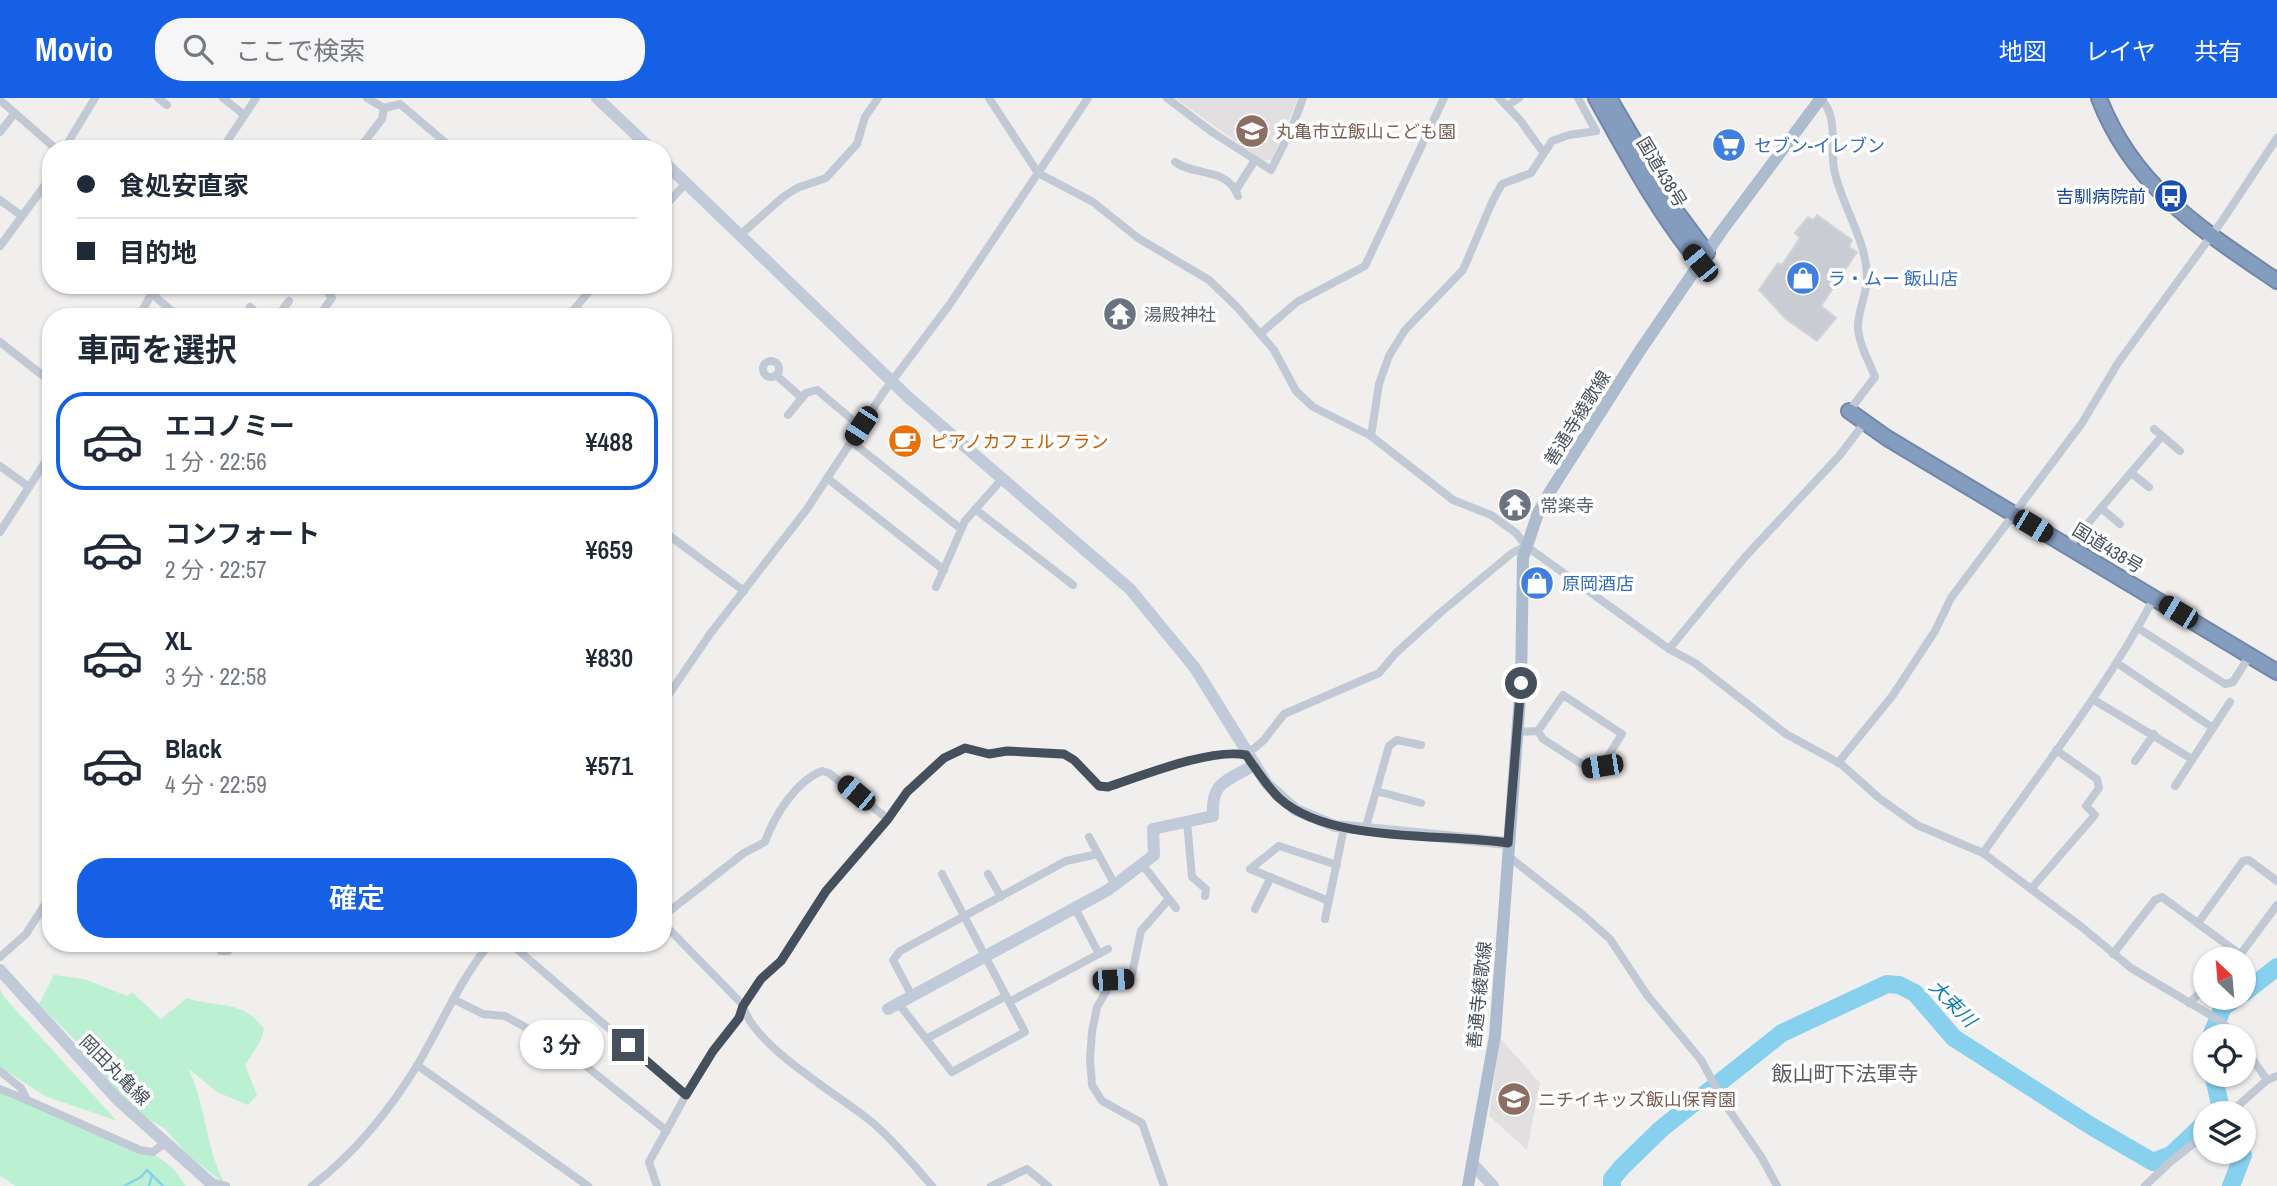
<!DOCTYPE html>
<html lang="ja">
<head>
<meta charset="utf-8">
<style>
  body { margin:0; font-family:"Archivo Narrow","Noto Sans JP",sans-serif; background:#f6f6f7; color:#1f2937; height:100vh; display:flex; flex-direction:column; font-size:26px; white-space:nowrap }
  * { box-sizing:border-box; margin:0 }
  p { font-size:23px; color:#747a83 }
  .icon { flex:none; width:38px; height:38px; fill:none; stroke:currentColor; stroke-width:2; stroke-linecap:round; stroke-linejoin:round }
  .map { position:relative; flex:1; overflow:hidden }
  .panel { position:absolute; left:42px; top:210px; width:630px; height:644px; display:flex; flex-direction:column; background:#fff; border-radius:28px; box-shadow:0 2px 5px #0004 }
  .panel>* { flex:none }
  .guide { position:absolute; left:42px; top:42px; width:630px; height:154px; border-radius:28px; box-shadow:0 2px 5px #0004; display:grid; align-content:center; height:154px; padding:0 35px; background:#fff }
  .needle { width:46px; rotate:334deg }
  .fabs { position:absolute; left:2193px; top:849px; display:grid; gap:14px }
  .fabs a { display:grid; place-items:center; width:63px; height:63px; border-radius:50%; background:#fff; box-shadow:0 2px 5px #0004; font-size:35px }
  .end { position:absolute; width:32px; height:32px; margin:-16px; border:9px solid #46505c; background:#fff; box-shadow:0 0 0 4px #fff }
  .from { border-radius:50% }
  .bubble { position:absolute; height:49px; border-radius:24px; background:#fff; box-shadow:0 2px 5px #0004; font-size:23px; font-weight:600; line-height:49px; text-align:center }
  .car { position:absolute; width:21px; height:42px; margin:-21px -10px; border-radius:9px; box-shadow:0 0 5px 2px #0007; background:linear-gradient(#222 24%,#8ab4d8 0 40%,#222 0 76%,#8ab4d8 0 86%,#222 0) }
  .guide b { display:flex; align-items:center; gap:24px; height:66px; font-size:26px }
  .guide b+b { border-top:2px solid #e0e1e3 }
  .guide i { width:18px; height:18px; background:#1f2937 }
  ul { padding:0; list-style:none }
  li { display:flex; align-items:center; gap:21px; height:98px; margin:0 14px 10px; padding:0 21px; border:4px solid transparent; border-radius:28px }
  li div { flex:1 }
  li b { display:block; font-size:26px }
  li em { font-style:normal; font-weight:600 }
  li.current { border-color:#1560e4 }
  li>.icon { width:63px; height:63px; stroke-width:1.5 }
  h2 { padding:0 35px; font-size:32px; line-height:84px }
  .button { display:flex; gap:14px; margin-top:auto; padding:14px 35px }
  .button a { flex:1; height:80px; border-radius:28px; background:#1560e4; color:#fff; font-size:28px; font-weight:600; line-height:80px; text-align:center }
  header { display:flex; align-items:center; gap:42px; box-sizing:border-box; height:98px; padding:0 35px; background:#1560e4; color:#fff }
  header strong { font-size:33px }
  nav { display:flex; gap:38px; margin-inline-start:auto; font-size:24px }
  .search { width:490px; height:63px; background:#f6f6f7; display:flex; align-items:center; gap:18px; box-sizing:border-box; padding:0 24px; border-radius:28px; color:#747a83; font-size:26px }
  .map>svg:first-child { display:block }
  .education { fill:#e2dfe0 }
  .green { fill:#bbf0d3 }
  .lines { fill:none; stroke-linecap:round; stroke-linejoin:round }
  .stream { stroke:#87d1ee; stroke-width:2.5 }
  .river { stroke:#87d1ee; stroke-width:18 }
  .building { fill:#caccd4; stroke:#d2d3da; stroke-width:2 }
  .highway-casing { stroke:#7087aa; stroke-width:18 }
  .street { stroke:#c1c9d4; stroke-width:8 }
  .secondary { stroke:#c0cad8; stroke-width:12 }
  .primary { stroke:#adbbce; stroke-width:12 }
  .highway { stroke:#849cbe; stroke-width:14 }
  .route { stroke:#46505c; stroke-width:9 }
  .labels { text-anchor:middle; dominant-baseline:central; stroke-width:7; stroke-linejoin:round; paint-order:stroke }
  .education-label { font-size:18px; fill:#785e54; stroke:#fff; text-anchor:start }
  .shop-label { font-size:18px; fill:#366cbe; stroke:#fff; text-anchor:start }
  .street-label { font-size:18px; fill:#46505c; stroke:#fff }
  .transit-label { font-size:18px; fill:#164399; stroke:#fff; text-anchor:end }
  .worship-label { font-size:18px; fill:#5b616d; stroke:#fff; text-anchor:start }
  .food-label { font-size:18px; fill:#c56008; stroke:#fff; text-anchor:start }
  .water-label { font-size:19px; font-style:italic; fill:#097dab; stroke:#fff }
  .quarter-label { font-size:21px; fill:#5a5e63; stroke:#fff }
</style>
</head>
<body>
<header>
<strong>Movio</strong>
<div class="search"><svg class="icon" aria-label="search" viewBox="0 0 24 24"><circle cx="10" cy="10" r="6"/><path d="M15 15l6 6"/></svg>ここで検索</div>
<nav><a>地図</a><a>レイヤ</a><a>共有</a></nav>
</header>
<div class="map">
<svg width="2277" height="1088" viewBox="0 0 2277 1088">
  <rect width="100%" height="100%" fill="#f1eeee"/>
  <!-- education -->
  <g class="education">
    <polygon points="1175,0 1298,0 1272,61 1264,63"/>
    <polygon points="1500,940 1540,985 1527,1052 1489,1018"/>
  </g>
  <!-- green -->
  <g class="green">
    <path d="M54 877 84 881 127 898 132 894 161 921 187 900C217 911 242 900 264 931L260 944 245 967 257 997 248 1007 217 994 188 970C206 1006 205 1049 225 1086L188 1057 165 1031 137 1014 98 973 92 959 39 906Z"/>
    <polygon points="0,891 4,899 117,1023 45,998 0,969"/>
    <polygon points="0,993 158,1059 173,1070 186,1088 15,1088 0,1077"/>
  </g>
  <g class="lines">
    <!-- stream -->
    <g class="stream">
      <polyline points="124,1088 141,1079 147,1072 163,1088"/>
      <polyline points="149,1088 152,1077"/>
    </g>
    <!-- river -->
    <g class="river">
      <polyline points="2244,895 2277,869"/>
      <polyline points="2211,938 2223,909 2237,900"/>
      <polyline points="2213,976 2222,1015"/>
      <polyline points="1612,1088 1612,1081 1622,1069 1661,1031 1782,935 1887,886 1899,887 1915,895 1954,940 2091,1028 2153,1064 2171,1057 2205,1025"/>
      <polyline points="2231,1088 2243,1057 2241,1054"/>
    </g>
  </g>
  <!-- building -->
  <g class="building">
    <polygon points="1734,32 1745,42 1723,62 1713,51"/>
    <polygon points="1817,117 1852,142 1849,149 1857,154 1821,208 1836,220 1817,243 1786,221 1759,192 1778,165 1782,167 1800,140 1795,135 1808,119 1813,122"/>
  </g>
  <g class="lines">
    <!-- highway casing -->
    <g class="highway-casing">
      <g id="highway">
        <path d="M1596 0C1628 57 1658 115 1700 165"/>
        <polyline points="1609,0 1673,109 1707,155"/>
        <path d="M2099 0C2133 89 2202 132 2277 183"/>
        <polyline points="1849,313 1887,340 2277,574"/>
      </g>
    </g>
    <!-- street -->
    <g class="street">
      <polyline points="158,0 167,7"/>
      <polyline points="223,0 243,16"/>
      <polyline points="367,0 384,10 400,6 453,51"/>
      <polyline points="989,0 1038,75 1088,0"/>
      <polyline points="1167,0 1212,34 1271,72 1291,32 1303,0"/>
      <polyline points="1499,0 1520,22 1543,54"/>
      <path d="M1820 0C1839 18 1830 47 1834 71 1841 107 1867 142 1867 180 1867 196 1858 212 1858 228 1858 245 1869 263 1875 279L1849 313"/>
      <polyline points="0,2 56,51"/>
      <polyline points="1507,8 1519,0"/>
      <polyline points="0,34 15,15"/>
      <polyline points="64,51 95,0"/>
      <polyline points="222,51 256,0"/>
      <polyline points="359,51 382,21 384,10"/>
      <path d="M1175 64C1193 78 1228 69 1238 98"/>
      <polyline points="1236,92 1255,62"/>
      <polyline points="0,102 22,118"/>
      <polyline points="663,110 686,85"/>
      <polyline points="740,137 783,99 797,90 826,80 857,46 865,19 878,0"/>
      <polyline points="0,148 51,79"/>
      <polyline points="152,196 179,219"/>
      <polyline points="250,209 261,219"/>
      <polyline points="139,219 156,187"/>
      <polyline points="277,219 289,203"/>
      <polyline points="318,219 332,200 323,187"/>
      <polyline points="568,219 594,187"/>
      <polyline points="1260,236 1297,204 1365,168 1444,0"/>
      <polyline points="0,244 51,284"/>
      <circle cx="771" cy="271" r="8"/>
      <polyline points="776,277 802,300"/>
      <polyline points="788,317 806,295 817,292 861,329"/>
      <polyline points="2154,331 2180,353"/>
      <polyline points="1371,338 1379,286 1389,258 1405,232 1463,172 1493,102 1502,86 1531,75 1552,43 1569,37 1596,33 1578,0"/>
      <polyline points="851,343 961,431"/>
      <polyline points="0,368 29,389"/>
      <polyline points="2131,375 2149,389"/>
      <polyline points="827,380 944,472"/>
      <polyline points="2101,410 2120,426"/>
      <polyline points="975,411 1073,487"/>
      <polyline points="663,433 744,493"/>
      <polyline points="0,434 51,355"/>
      <polyline points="2068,449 2162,338"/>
      <polyline points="936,489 965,423 1002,381"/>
      <polyline points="2138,530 2225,586 2233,584 2250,557"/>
      <polyline points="1669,551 1745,459 1840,357 1865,324"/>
      <polyline points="2117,565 2213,630"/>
      <polyline points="2094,602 2192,661"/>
      <polyline points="663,605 710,536 807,411 883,295 950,206 1038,75 1093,104 1138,140 1209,182 1237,209 1274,252 1296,293 1313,309 1371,338 1453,402 1491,417 1516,435 1526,448 1669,551 1695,565 1786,636 1841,666 1879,700 1917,727 1983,755 2083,830 2131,870 2222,924 2236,938"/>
      <polyline points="1517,634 1538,633 1543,641 1588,670 1602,668 1622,636 1563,597 1538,633"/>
      <polyline points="2135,663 2154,636"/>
      <polyline points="1838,665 1893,597 1935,533 1951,500 2082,325 2118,265 2222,123 2277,40"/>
      <polyline points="2175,688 2230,604"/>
      <polyline points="1376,693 1421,705"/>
      <polyline points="1187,724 1192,779 1206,791 1205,798"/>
      <polyline points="1365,732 1389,648 1397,642 1421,647"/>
      <polyline points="1089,739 1115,787"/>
      <path d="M1983 755C2042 671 2106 591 2154 500"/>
      <polyline points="1508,758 1583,817 1610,841 1647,897 1701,962 1725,1006 1762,1060 1777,1088"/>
      <polyline points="1142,766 1176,810"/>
      <polyline points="988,776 1001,799"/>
      <polyline points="2031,791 2095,717 2086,708 2099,690 2097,681 2056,652"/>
      <polyline points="1329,803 1250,771 1279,748 1337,767"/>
      <polyline points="1075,810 1099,856"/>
      <polyline points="1255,811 1271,779"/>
      <path d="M663 818 744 755 765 744C774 718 796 683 822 673L829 675 888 721"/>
      <polyline points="1325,821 1344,730"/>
      <path d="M663 825 743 907C752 948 841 998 873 1025 895 1044 913 1066 932 1088"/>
      <polyline points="2198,825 2243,763 2249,762 2277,783"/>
      <polyline points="219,845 221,853 228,853"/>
      <polyline points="510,845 686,997"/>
      <polyline points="2113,856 2155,802 2162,799 2241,857"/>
      <polyline points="0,859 26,836 51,797"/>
      <polyline points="2237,861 2277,807"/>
      <polyline points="912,898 893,862 900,853 1066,763 1098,756"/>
      <polyline points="453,901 483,916 505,918 562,949 667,1033"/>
      <polyline points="1009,904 1108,851"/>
      <polyline points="898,905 952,974 1025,934 942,776"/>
      <polyline points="2189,905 2205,890"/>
      <polyline points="926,941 1006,898"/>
      <polyline points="2244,949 2267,982"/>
      <polyline points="417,967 588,1088"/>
      <polyline points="0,973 21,990 27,1002 140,1052 153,1054 165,1045"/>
      <polyline points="0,991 27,1002"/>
      <polyline points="2230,1015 2267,982 2277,978"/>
      <polyline points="210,1084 226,1088"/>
      <path d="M312 1088C355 1055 390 1012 418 966 442 925 460 882 490 845"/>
      <path d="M657 1088 649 1064 686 997 713 953 739 920 743 907 761 881 781 863 826 793 888 721 907 694 944 660 965 650 989 656 1007 653 1064 657 1074 662 1099 688 1108 689C1143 677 1211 650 1246 657L1264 642 1284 616 1379 575 1396 555 1440 515 1512 455 1526 448"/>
      <polyline points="991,1088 1027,1071 1048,1088"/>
      <polyline points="1164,1088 1142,1025 1102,1003 1092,987 1090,961 1092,934 1097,909 1113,882 1131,881 1141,833 1169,801"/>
      <polyline points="2145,1088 2171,1063 2205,1037"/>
    </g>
    <!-- secondary -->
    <g class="secondary">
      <polyline points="597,0 651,51"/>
      <polyline points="663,63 909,300 1130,491 1195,570 1267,686 1296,712 1335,728 1508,745"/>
      <polyline points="0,872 117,1001 214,1088"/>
      <path d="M888 911 1108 792 1154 757 1153 731 1213 718C1211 683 1226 684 1254 667"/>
      <polyline points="1472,1065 1493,1088"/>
    </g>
    <!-- primary -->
    <polyline class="primary" points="1468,1088 1495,938 1521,585 1523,460 1538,415 1551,392 1639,254 1721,134 1821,0"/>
    <!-- highway -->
    <use href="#highway" class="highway"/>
  </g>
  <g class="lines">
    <!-- route -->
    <path class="route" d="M628 947 686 997 713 953 739 920 743 908 761 881 781 863 826 793 888 721 907 694 944 660 965 650 989 656 1007 653 1064 656 1074 662 1099 688 1108 689C1144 677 1211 650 1246 657 1256 671 1266 687 1279 700 1329 746 1442 735 1508 745L1521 585"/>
  </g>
  <!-- icons -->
  <defs>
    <g id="school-disc" transform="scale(1.75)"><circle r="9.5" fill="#8d6e63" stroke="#fff"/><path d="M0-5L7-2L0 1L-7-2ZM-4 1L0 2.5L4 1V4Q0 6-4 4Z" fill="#fff"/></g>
    <g id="supermarket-disc" transform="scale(1.75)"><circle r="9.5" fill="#3f7fe0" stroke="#fff"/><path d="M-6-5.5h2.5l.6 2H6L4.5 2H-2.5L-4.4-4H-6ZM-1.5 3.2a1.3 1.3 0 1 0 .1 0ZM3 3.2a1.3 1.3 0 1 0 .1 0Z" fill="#fff"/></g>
    <g id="bus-disc" transform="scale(1.75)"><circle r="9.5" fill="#1a4fb4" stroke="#fff"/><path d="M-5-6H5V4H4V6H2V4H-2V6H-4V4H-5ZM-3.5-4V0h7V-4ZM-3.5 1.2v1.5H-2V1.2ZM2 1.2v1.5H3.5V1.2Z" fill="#fff"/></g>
    <g id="shop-disc" transform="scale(1.75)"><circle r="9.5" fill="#3f7fe0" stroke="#fff"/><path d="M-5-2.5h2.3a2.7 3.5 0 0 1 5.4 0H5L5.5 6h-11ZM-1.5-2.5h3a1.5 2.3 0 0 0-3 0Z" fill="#fff"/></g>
    <g id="temple-disc" transform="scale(1.75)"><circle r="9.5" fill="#6b7280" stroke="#fff"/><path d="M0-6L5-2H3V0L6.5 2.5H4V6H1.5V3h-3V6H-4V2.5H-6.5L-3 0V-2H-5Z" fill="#fff"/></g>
    <g id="cafe-disc" transform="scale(1.75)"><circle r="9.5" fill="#e8710a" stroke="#fff"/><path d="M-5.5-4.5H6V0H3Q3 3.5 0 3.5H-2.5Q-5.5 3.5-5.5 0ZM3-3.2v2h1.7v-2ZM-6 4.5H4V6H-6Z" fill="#fff"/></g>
  </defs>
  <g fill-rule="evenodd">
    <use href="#school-disc" x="1252" y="33"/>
    <use href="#supermarket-disc" x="1729" y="47"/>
    <use href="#bus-disc" x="2171" y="98"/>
    <use href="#shop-disc" x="1803" y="180"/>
    <use href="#temple-disc" x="1120" y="216"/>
    <use href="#cafe-disc" x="905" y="343"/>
    <use href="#temple-disc" x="1515" y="407"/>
    <use href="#shop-disc" x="1537" y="485"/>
    <use href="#school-disc" x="1514" y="1001"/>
  </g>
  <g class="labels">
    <!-- education labels -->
    <g class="education-label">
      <text x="1276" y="33">丸亀市立飯山こども園</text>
      <text x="1538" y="1001">ニチイキッズ飯山保育園</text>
    </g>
    <!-- shop labels -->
    <g class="shop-label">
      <text x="1754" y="47">セブン-イレブン</text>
      <text x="1828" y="180">ラ・ムー 飯山店</text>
      <text x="1562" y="485">原岡酒店</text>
    </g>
    <!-- street labels -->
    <g class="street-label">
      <text transform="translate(1662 74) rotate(59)">国道438号</text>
      <text transform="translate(1577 320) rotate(-58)">善通寺綾歌線</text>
      <text transform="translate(2108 450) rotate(31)">国道438号</text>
      <text transform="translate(1479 897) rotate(-84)">善通寺綾歌線</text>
      <text transform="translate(115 972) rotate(45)">岡田丸亀線</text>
    </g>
    <!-- transit labels -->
    <g class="transit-label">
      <text x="2146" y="98">吉馴病院前</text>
    </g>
    <!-- worship labels -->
    <g class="worship-label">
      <text x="1144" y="216">湯殿神社</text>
      <text x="1540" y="407">常楽寺</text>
    </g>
    <!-- food labels -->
    <g class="food-label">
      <text x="930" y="343">ピアノカフェルフラン</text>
    </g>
    <!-- water labels -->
    <g class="water-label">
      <text transform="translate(1953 905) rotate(45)">大束川</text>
    </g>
    <!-- quarter labels -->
    <g class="quarter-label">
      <text x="1845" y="975">飯山町下法軍寺</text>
    </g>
  </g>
</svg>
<div class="fabs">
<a><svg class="needle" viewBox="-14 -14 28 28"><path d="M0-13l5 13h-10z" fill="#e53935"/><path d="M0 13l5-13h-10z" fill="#747a83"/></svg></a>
<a><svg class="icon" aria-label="locate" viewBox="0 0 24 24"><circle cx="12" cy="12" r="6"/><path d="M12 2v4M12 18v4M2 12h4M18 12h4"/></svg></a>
<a><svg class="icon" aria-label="layers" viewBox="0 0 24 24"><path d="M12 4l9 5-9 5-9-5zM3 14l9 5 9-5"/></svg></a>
</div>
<i class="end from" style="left:1521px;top:585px"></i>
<i class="end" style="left:628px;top:947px"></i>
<div class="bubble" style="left:520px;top:922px;width:84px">3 分</div>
<i class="car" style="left:1700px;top:165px;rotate:320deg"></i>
<i class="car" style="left:861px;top:328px;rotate:213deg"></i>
<i class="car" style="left:2033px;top:428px;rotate:121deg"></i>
<i class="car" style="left:2178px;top:514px;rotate:301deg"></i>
<i class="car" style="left:1602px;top:668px;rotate:261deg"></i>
<i class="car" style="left:856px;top:695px;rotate:310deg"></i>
<i class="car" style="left:1113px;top:882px;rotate:87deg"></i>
<div class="guide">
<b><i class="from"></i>食処安直家</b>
<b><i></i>目的地</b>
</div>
<section class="panel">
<h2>車両を選択</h2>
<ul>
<li class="current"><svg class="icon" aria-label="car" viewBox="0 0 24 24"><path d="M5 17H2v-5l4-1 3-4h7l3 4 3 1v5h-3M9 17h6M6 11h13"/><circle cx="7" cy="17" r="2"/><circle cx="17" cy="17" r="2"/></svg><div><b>エコノミー</b><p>1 分 · 22:56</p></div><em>¥488</em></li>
<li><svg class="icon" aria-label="car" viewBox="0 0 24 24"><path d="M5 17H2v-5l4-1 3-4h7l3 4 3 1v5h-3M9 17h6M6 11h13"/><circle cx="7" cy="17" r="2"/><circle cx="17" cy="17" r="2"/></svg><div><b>コンフォート</b><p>2 分 · 22:57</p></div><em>¥659</em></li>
<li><svg class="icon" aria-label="car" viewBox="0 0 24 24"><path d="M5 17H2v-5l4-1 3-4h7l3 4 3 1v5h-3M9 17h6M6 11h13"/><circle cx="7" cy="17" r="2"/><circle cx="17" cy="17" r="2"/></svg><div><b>XL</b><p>3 分 · 22:58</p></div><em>¥830</em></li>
<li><svg class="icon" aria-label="car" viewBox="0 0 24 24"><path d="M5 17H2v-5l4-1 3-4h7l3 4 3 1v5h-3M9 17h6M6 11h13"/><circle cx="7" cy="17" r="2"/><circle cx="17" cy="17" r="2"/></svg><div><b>Black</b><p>4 分 · 22:59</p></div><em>¥571</em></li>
</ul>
<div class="button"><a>確定</a></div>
</section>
</div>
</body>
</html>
